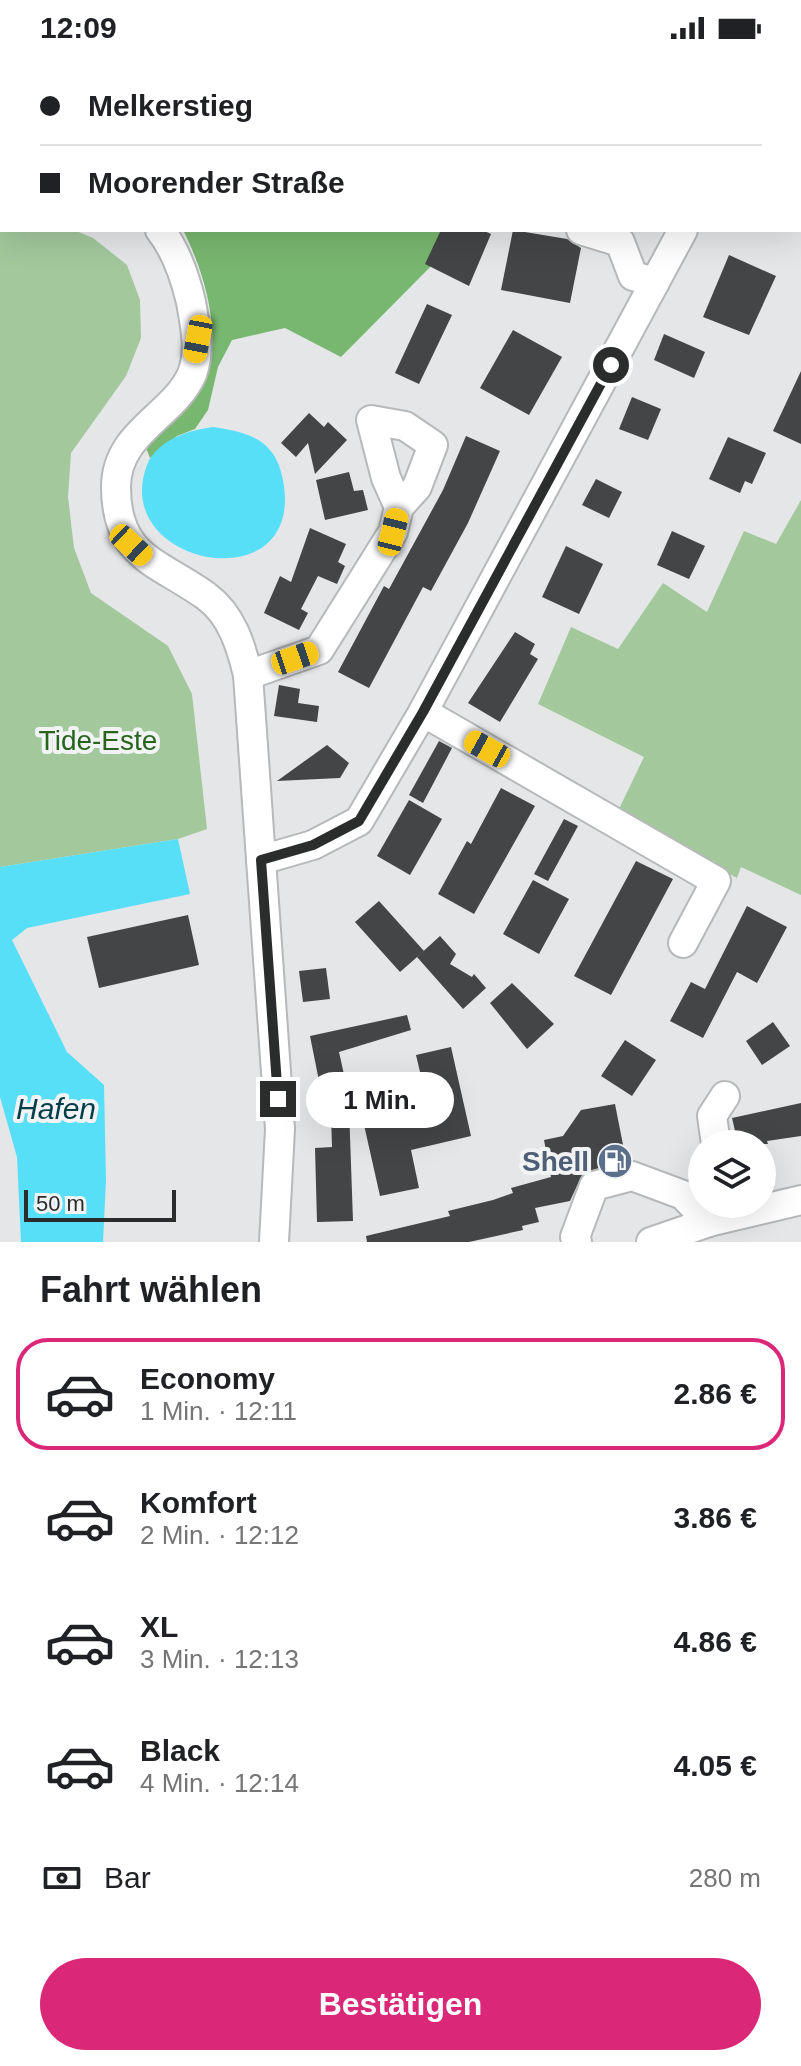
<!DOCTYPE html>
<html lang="de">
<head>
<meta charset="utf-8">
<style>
  body { margin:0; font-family:Helvetica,sans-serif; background:#f2f2f2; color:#202124; height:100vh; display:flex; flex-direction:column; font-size:30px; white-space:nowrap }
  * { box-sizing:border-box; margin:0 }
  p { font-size:26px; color:#757577 }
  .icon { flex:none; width:44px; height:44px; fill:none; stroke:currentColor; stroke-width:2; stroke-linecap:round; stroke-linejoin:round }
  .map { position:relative; height:1186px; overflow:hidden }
  .panel { display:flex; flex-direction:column; background:#fff; flex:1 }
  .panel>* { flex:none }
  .hud { position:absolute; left:0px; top:0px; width:802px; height:176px; box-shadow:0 8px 32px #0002; display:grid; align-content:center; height:176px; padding:0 40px; background:#fff }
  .tools { position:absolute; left:688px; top:1074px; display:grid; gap:16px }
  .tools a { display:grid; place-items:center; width:88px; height:88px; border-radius:50%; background:#fff; box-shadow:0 8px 32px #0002; font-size:40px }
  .scale { position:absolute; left:24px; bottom:20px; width:152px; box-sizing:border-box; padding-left:8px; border:4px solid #2b2c2c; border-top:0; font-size:22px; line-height:28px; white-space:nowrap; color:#2b2c2c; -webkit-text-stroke:6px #f2f3f5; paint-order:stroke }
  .end { position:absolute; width:36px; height:36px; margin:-18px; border:10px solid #2b2c2c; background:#fff; box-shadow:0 0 0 4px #fff }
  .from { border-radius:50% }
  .bubble { position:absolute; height:56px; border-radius:28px; background:#fff; box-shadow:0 8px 32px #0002; font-size:26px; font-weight:600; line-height:56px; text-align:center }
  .car { position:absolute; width:24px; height:48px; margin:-24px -12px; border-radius:10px; box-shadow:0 0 6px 2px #0007; background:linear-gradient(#f5c518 24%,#345 0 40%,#f5c518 0 76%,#345 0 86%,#f5c518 0) }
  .hud b { display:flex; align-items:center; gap:28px; height:76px; font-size:30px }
  .hud b+b { border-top:2px solid #e0e0e0 }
  .hud i { width:20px; height:20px; background:#202124 }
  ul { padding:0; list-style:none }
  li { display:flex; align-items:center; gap:24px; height:112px; margin:0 16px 12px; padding:0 24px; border:4px solid transparent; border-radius:32px }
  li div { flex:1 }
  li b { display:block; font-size:30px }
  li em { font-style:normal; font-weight:600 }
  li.on { border-color:#db2777 }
  li>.icon { width:72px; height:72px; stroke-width:1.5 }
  h2 { padding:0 40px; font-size:36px; line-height:96px }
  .pay { display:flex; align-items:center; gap:20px; height:88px; padding:0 40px; font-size:30px }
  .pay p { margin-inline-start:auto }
  .primary-button { display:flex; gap:16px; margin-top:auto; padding:16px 40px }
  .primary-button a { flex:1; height:92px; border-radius:48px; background:#db2777; color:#fff; font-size:32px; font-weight:600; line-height:92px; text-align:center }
  .status { display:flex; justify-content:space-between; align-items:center; height:56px; padding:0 40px; background:#fff; direction:ltr }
  .status svg { height:22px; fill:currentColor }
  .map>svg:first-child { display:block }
  .green { fill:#a2c89c }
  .forest { fill:#78b76f }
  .water { fill:#57dff8 }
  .building { fill:#444546 }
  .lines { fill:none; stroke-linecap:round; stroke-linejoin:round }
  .minor-casing { stroke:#b6b8b9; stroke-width:32 }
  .minor { stroke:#fff; stroke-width:28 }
  .route { stroke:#2b2c2c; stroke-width:10 }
  .labels { text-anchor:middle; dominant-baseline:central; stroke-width:8; stroke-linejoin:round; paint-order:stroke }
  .park-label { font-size:28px; fill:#28641e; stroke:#f2f3f5 }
  .service-label { font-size:28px; font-weight:bold; fill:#4e5e75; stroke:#f2f3f5; text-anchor:end }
  .water-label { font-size:30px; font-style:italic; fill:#003f4a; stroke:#f2f3f5 }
</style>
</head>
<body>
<div class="status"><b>12:09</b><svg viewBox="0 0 49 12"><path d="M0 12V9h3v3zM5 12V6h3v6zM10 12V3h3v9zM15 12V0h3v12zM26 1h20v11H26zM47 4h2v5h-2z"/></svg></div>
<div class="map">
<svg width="801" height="1186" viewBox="0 0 801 1186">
  <rect width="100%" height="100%" fill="#e4e6e8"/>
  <!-- green -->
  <g class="green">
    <polygon points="43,0 574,0 574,2 42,2"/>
    <polygon points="0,101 2,174 74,174 93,182 127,209 140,244 141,282 126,320 71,397 68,441 74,492 91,537 168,590 192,638 207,773 178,783 0,811"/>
    <polygon points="801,444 801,839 741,811 737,822 618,755 644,701 538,648 571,571 618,593 663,527 707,556 744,475 776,488"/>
  </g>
  <!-- forest -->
  <path class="forest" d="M183 174H450L443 198 341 301 285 272 232 284 218 311 208 354 195 373 177 380 150 402 144 387C162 371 199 342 207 319 222 274 203 213 183 174Z"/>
  <!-- water -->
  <g class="water">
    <path d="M213 371C254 377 278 386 284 430 300 547 109 509 147 409 157 384 189 374 213 371Z"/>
    <polygon points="178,783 190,838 27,872 12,884 67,996 104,1029 106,1124 103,1186 21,1186 17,1101 0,1041 0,811"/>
  </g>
  <!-- building -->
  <g class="building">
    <polygon points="441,174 482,174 491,178 469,230 425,208"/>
    <polygon points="513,174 567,183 581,192 570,247 501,234"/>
    <polygon points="729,199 776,220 749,279 703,261"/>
    <polygon points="427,248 452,259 419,328 395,317"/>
    <polygon points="513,274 562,301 529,359 480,332"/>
    <polygon points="664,278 705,296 694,322 654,304"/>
    <polygon points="801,315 801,388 773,375"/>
    <polygon points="632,341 661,353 648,384 619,373"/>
    <polygon points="309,357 324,371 328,366 347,384 315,418 308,387 296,401 281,387"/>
    <polygon points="466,380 500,395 468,467 431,535 423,531 369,632 338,616 384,530 389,533 443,434"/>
    <polygon points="728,381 766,397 752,428 745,425 740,437 709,423"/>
    <polygon points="349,416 354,435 363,434 368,454 325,464 316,424"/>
    <polygon points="596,423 622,436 609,462 582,449"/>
    <polygon points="310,472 346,488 338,506 345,510 337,528 318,520 301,553 308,557 299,574 264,557 280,520 291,526"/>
    <polygon points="672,475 705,490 689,523 657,509"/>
    <polygon points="566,490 603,508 579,558 542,541"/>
    <polygon points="515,576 535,588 530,598 538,603 500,666 468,647"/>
    <polygon points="279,629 300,633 298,647 319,650 317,666 274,660"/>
    <polygon points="439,685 452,692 423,747 409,739"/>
    <polygon points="327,689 349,707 340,722 277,725"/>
    <polygon points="501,732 535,750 474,858 438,838 467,785 471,788"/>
    <polygon points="409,744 442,763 410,819 377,800"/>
    <polygon points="564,763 578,770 548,825 534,818"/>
    <polygon points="636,805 673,823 611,939 574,920"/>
    <polygon points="533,824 569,843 539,898 503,878"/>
    <polygon points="379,845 424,895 400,916 355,866"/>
    <polygon points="747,850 787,871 757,927 737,916 703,982 670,965 691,926 705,933"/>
    <polygon points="188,859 199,909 99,932 87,881"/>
    <polygon points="440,880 456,898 450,908 472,921 474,918 486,932 463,953 417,901"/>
    <polygon points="326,912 330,943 303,946 299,915"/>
    <polygon points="512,927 554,968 527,993 490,947"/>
    <polygon points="407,959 411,974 339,996 347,1032 420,1016 416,999 451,991 471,1080 411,1094 419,1132 380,1140 360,1051 349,1052 353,1165 317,1166 315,1092 332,1091 330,1023 319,1025 310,980"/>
    <polygon points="773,966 790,990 762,1009 746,985"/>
    <polygon points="625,984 656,1004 632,1040 601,1020"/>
    <polygon points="801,1047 801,1080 767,1085 768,1088 738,1088 732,1062"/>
    <polygon points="615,1048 626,1104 583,1117 570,1145 535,1152 539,1166 522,1170 523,1174 469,1186 367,1186 366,1180 450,1160 448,1155 493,1144 513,1137 511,1132 551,1121 544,1084 563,1080 581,1054"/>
  </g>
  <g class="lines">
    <!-- minor casing -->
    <g class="minor-casing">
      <g id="minor">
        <polyline points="708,0 713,2"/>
        <polyline points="31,2 32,0"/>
        <polyline points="778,2 779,0"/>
        <path d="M160 174C176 194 185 221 191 246 195 270 201 294 192 318 174 360 116 376 116 431 116 502 159 506 206 540 232 559 241 590 248 619L280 1073 274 1186"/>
        <polyline points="581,174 620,186 633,220 655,226"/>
        <polyline points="248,619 319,594 393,476 399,451 417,431 433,389 405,370 371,364 386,422 399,451"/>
        <polyline points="423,656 716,825 683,887"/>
        <polyline points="261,804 313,789 359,765 423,656 683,174"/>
        <polyline points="716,1088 712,1060 725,1040"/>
        <polyline points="577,1186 575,1181 594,1130 632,1120 683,1139 709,1166"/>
        <polyline points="651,1186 709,1166 801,1144"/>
      </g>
    </g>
    <!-- minor -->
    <use href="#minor" class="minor"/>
  </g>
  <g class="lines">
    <!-- route -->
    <polyline class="route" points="278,1043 261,804 313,789 359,765 423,656 611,309"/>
  </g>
  <!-- icons -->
  <defs>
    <g id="fuel-disc" transform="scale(1.8)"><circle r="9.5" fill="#5c6f8a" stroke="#f2f3f5"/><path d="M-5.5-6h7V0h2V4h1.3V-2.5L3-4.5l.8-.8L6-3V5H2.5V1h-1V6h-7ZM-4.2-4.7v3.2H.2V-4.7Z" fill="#fff"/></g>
  </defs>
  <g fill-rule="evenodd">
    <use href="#fuel-disc" x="615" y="1105"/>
  </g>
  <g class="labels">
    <!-- park labels -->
    <g class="park-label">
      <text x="98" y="684">Tide-Este</text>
    </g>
    <!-- service labels -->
    <g class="service-label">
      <text x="589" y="1105">Shell</text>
    </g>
    <!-- water labels -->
    <g class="water-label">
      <text x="56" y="1052">Hafen</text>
    </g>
  </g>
</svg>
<div class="tools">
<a><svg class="icon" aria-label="layers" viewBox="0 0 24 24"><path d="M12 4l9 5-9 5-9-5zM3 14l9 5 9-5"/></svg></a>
</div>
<div class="scale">50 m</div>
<i class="end from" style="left:611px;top:309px"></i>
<i class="end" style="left:278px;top:1043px"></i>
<div class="bubble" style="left:306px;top:1016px;width:148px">1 Min.</div>
<i class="car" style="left:198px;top:283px;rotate:191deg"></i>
<i class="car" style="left:393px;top:476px;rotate:14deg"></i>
<i class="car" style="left:131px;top:489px;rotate:133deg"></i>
<i class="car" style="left:295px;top:602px;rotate:71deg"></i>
<i class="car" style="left:487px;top:693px;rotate:299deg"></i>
<div class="hud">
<b><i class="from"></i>Melkerstieg</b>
<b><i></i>Moorender Straße</b>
</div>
</div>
<section class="panel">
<h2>Fahrt wählen</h2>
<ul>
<li class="on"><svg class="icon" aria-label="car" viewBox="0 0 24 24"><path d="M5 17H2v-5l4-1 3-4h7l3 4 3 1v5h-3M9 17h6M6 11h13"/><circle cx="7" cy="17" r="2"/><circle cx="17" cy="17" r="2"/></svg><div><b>Economy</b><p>1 Min. · 12:11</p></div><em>2.86 €</em></li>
<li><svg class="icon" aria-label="car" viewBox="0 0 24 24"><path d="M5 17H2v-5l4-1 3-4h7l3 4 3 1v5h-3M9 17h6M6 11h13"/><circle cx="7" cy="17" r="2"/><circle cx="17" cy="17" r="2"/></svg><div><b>Komfort</b><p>2 Min. · 12:12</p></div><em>3.86 €</em></li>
<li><svg class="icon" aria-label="car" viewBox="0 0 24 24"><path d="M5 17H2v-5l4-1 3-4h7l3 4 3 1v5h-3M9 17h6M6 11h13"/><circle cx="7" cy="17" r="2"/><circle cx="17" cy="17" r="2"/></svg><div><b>XL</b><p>3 Min. · 12:13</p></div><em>4.86 €</em></li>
<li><svg class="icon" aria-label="car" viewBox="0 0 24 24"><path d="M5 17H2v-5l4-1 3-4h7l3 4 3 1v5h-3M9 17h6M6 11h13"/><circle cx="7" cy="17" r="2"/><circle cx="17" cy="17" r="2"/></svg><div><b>Black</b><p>4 Min. · 12:14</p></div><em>4.05 €</em></li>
</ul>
<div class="pay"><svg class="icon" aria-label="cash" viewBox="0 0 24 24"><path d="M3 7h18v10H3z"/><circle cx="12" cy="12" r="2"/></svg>Bar<p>280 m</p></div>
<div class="primary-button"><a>Bestätigen</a></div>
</section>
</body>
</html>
